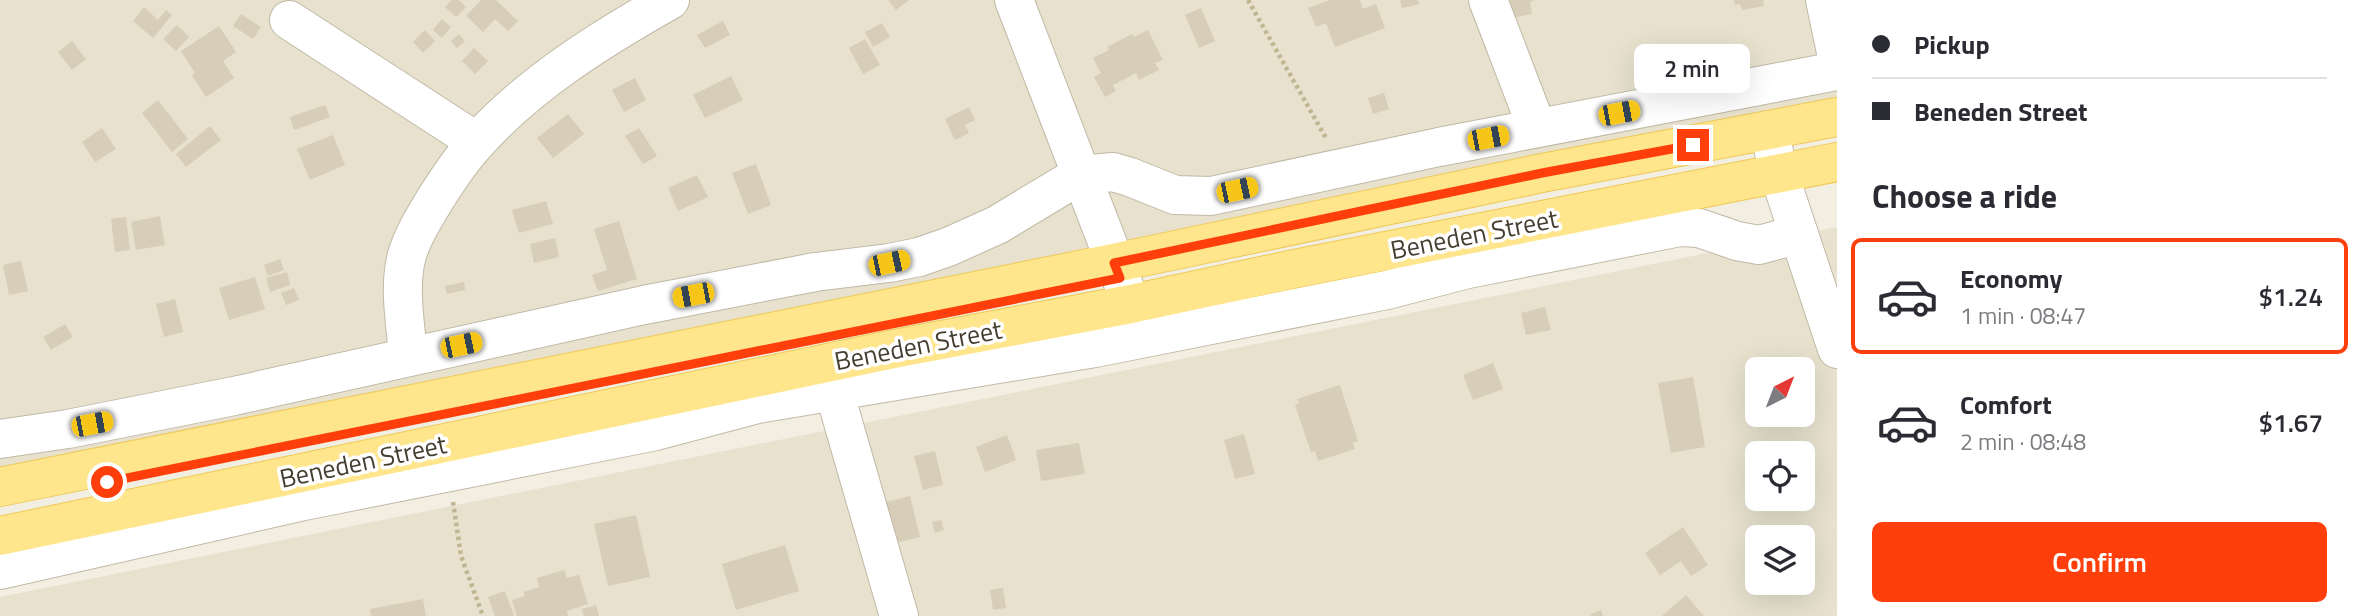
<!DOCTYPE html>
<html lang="en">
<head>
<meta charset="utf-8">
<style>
  body { margin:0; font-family:"Titillium Web",sans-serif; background:#f2f2f3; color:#2b2b33; height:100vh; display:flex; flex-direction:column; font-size:26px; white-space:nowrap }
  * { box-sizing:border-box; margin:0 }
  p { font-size:23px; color:#7c7c81 }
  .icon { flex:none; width:38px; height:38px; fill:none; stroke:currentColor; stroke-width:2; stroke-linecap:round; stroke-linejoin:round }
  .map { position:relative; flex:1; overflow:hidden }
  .sheet { display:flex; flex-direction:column; background:#fff; width:525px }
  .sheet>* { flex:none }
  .top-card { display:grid; align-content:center; height:154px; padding:0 35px; background:#fff }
  .needle { width:46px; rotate:42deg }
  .tools { position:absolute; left:1745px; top:357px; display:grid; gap:14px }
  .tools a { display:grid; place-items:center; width:70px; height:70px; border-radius:10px; background:#fff; box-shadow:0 7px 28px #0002; font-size:35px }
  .end { position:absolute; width:32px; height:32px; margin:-16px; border:9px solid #ff3f0b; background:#fff; box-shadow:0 0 0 4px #fff }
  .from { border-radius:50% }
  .bubble { position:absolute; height:49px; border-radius:10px; background:#fff; box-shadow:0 7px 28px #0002; font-size:23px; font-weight:600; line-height:49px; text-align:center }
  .car { position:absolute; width:21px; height:42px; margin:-21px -10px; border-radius:9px; box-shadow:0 0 5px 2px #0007; background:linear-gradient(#f5c518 24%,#345 0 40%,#f5c518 0 76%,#345 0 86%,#f5c518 0) }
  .top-card b { display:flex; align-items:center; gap:24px; height:66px; font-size:26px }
  .top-card b+b { border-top:2px solid #e1e1e2 }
  .top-card i { width:18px; height:18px; background:#2b2b33 }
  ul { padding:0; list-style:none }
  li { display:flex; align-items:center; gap:21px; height:116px; margin:0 14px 10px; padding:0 21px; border:4px solid transparent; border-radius:10px }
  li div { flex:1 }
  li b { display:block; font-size:26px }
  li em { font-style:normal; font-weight:600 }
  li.current { border-color:#ff3f0b }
  li>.icon { width:63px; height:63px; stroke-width:1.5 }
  h2 { padding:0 35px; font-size:32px; line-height:84px }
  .primary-button { display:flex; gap:14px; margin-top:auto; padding:14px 35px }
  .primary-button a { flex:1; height:80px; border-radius:10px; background:#ff3f0b; color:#fff; font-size:28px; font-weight:600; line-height:80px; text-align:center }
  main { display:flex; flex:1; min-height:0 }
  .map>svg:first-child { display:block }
  .residential { fill:#e7e1ce; fill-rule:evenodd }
  .building { fill:#d8cdb8 }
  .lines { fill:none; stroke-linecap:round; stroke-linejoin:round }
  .minor-casing { stroke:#c1b9a6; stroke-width:40 }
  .major-casing { stroke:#eec953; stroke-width:40 }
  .path { stroke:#c1b493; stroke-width:4.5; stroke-dasharray:3.5 3.5; stroke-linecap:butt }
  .minor { stroke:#fff; stroke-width:38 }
  .major { stroke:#ffe68d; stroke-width:38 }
  .route { stroke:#ff3f0b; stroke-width:9 }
  .labels { text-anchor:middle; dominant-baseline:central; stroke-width:7; stroke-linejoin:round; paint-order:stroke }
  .street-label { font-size:26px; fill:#443e31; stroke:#fff }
</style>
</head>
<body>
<main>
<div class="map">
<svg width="1837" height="616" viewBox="0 0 1837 616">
  <rect width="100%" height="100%" fill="#f2eee1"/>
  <!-- residential -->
  <g class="residential">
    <polygon points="0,0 1837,0 1837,114 0,490"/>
    <path d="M1837 227V616H0V597ZM1757 369H1802V415H1757ZM1757 453H1802V499H1757ZM1757 537H1802V583H1757Z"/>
  </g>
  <!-- building -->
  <g class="building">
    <polygon points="452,0 459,0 466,7 456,17 445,7"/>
    <polygon points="481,0 496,0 518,21 508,31 495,19 483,32 466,16"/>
    <polygon points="888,0 909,0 896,10"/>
    <polygon points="1330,0 1360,0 1363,9 1376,4 1385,28 1335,47 1326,23 1316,27 1308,8"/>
    <polygon points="1400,0 1418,0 1419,4 1402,8"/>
    <polygon points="1503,0 1535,0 1530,2 1532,14 1507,19"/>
    <polygon points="1734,0 1763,0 1764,6 1742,10 1740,4 1735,5"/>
    <polygon points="144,7 158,20 166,10 172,15 153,38 133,21"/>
    <polygon points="1201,8 1215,41 1199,48 1185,15"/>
    <polygon points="241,14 261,27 253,39 233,26"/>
    <polygon points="442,19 451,27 442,38 433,30"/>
    <polygon points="723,21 730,35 705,48 697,35"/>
    <polygon points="882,23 890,37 873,47 865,32"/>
    <polygon points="177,25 189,37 176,51 163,39"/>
    <polygon points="219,26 236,52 223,61 234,78 206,97 192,75 195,73 181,51"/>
    <polygon points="425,30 435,41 423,53 413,42"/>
    <polygon points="1148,30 1163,60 1155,63 1159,70 1139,80 1136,73 1113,85 1116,91 1105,97 1094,77 1101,73 1093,58 1109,50 1107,47 1132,34 1134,37"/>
    <polygon points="459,34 465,41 457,48 451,41"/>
    <polygon points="865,39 880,65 863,74 849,48"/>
    <polygon points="72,41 86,59 72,70 58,52"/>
    <polygon points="474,48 488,61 475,74 462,61"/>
    <polygon points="731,76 743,100 705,118 693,95"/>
    <polygon points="635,78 646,100 624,112 612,90"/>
    <polygon points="1384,93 1389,109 1373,114 1368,98"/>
    <polygon points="158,100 188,139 172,152 142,113"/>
    <polygon points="325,105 330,117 294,130 290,117"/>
    <polygon points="969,107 975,120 965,125 969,133 955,140 945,119"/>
    <polygon points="568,114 584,134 553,158 537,138"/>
    <polygon points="210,126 221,140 186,167 176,154"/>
    <polygon points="102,128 116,149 95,162 82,142"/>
    <polygon points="639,128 657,156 643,164 625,136"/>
    <polygon points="333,135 345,165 310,180 297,149"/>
    <polygon points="756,164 771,205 748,214 732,173"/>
    <polygon points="697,175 708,197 678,211 668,188"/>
    <polygon points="546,201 553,224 519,233 512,210"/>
    <polygon points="160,216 165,245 136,250 131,222"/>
    <polygon points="126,217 130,250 115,252 111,219"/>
    <polygon points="619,221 637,279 598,291 592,275 607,270 594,229"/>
    <polygon points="555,238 559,257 534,263 530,244"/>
    <polygon points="280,259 284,270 268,276 264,265"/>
    <polygon points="21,261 28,291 9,295 3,265"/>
    <polygon points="287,272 290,285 270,292 266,278"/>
    <polygon points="255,277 265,309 229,320 219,288"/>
    <polygon points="464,282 465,290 447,294 445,286"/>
    <polygon points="294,288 299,300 286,305 281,293"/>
    <polygon points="175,299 183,332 164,337 156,304"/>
    <polygon points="1545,307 1551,330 1526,335 1521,313"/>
    <polygon points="65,324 73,337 51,350 43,337"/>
    <polygon points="1493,363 1503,389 1473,400 1463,375"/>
    <polygon points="1693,377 1705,447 1671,453 1658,383"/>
    <polygon points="1340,385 1358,441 1353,443 1355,449 1318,461 1315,451 1311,452 1295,405 1299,403 1297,399"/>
    <polygon points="1244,434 1255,474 1235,479 1224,440"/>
    <polygon points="1007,435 1016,460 985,472 976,447"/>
    <polygon points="1079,443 1085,474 1041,481 1036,450"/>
    <polygon points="935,451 943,485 923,490 914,456"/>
    <polygon points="910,496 920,537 891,544 882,503"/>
    <polygon points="636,515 650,577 608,586 594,524"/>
    <polygon points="941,520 944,530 935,533 932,522"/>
    <polygon points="1683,527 1708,565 1691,576 1681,561 1660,575 1645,553"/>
    <polygon points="785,545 799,591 736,610 722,564"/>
    <polygon points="564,570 567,578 579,575 588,604 567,611 568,616 517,616 512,600 525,596 524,592 539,587 537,578"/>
    <polygon points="1003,588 1006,608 993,610 990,590"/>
    <polygon points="505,591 514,616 495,616 488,597"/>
    <polygon points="1686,595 1704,616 1662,616"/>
    <polygon points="423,599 426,616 371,616 370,609"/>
    <polygon points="596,605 599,616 584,616 582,609"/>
    <polygon points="1601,610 1603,616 1591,616 1590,614"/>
  </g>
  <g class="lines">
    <!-- minor casing -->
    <g class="minor-casing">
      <g id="minor">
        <polyline points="1014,0 1131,304"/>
        <polyline points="1488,0 1537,128"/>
        <polyline points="1825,0 1837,57"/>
        <polyline points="289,20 477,142"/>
        <polyline points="1769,130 1779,174 1837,349"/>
        <path d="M408 357C406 325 398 287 407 255 413 235 425 216 436 198 448 179 461 159 477 142 530 83 601 39 670 0"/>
        <polyline points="834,391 899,616"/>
        <polyline points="0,439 68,429 234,396 644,305 815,272 889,263 919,257 948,247 997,225 1080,175 1113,172 1130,177 1175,195 1211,196 1439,147 1837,71"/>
        <polyline points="0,570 304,501 656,431 758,404 1095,348 1387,290 1468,269 1680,227 1699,228 1737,241 1759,245 1799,234"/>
      </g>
    </g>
    <!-- major casing -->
    <g class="major-casing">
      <g id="major">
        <polyline points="0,487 1114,263 1542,173 1837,117"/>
        <polyline points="0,536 894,349 1131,304 1294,269 1837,162"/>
      </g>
    </g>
    <!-- path -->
    <g class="path">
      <polyline points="1248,0 1327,140"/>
      <polyline points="453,502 461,556 483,616"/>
    </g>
    <!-- minor -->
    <use href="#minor" class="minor"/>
    <!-- major -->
    <use href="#major" class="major"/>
  </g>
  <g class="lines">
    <!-- route -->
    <polyline class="route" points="107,482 1120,278 1114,263 1542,173 1693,145"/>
  </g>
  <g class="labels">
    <!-- street labels -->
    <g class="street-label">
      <text transform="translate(1474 234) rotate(-11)">Beneden Street</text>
      <text transform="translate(918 345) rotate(-11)">Beneden Street</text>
      <text transform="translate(363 461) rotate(-12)">Beneden Street</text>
    </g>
  </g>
</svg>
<div class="tools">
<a><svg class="needle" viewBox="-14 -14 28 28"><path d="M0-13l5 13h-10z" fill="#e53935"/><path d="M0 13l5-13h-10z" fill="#7c7c81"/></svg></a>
<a><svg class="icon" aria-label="locate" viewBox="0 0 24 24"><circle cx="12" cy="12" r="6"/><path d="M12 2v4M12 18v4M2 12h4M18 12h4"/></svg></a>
<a><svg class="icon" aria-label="layers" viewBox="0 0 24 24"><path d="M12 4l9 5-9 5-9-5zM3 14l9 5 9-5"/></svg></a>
</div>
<i class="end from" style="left:107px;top:482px"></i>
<i class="end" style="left:1693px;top:145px"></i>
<div class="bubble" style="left:1634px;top:44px;width:116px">2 min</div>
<i class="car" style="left:1619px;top:113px;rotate:79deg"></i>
<i class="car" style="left:1488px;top:138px;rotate:79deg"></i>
<i class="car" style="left:1237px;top:190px;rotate:78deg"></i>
<i class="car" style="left:889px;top:263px;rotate:78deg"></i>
<i class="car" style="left:693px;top:295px;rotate:259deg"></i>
<i class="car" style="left:461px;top:345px;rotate:78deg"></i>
<i class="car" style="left:92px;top:424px;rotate:79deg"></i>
</div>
<section class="sheet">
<div class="top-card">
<b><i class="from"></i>Pickup</b>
<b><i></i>Beneden Street</b>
</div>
<h2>Choose a ride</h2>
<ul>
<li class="current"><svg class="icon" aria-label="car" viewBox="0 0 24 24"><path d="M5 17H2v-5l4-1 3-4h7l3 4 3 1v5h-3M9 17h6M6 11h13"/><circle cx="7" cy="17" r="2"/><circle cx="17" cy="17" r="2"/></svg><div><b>Economy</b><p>1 min · 08:47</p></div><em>$1.24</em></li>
<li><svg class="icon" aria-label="car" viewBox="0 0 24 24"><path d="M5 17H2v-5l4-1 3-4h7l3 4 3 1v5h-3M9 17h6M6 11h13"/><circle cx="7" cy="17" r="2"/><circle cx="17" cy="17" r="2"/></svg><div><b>Comfort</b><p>2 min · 08:48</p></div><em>$1.67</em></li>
</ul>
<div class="primary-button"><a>Confirm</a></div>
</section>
</main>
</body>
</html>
